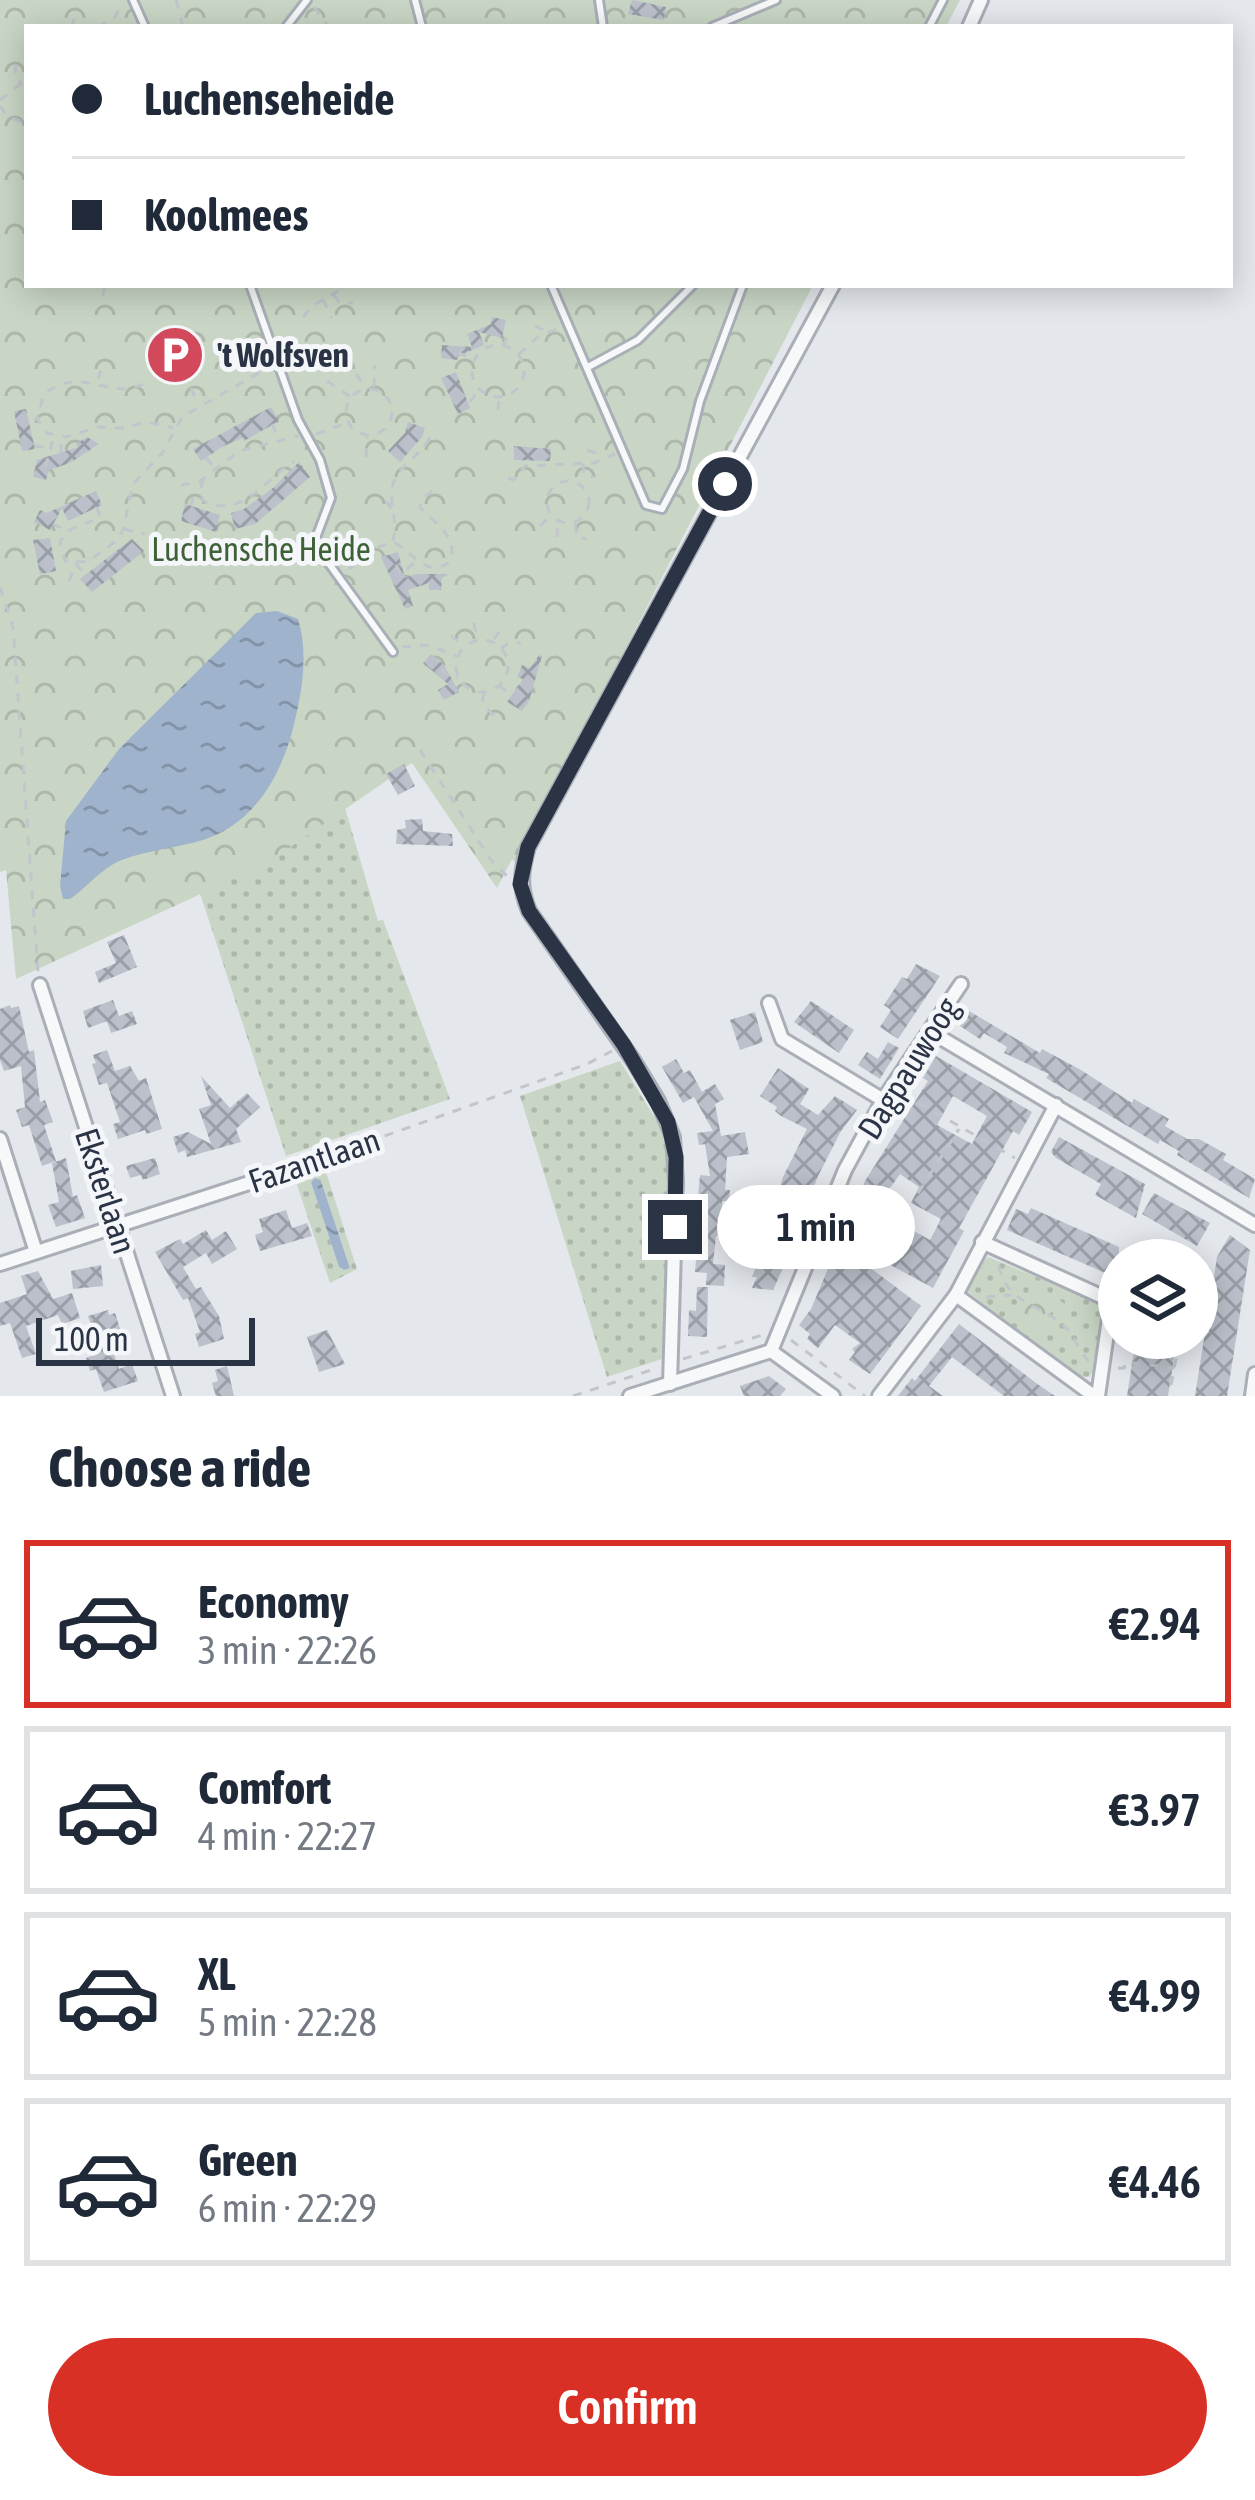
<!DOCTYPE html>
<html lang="en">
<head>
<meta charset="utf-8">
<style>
  body { margin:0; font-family:"Asap Condensed",sans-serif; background:#f6f6f7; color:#1f2937; height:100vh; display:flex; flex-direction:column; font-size:45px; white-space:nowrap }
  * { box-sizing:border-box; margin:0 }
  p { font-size:39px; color:#747a83 }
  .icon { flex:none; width:66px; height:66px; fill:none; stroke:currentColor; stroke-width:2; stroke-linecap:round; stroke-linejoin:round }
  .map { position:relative; height:1396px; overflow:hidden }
  .drawer { display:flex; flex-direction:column; background:#fff; flex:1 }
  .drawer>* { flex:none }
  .top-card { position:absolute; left:24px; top:24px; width:1209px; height:264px; border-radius:0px; box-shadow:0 6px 30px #0003; display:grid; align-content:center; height:264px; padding:0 48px; background:#fff }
  .fabs { position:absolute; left:1098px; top:1239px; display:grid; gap:24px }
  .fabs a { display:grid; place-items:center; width:120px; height:120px; border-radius:50%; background:#fff; box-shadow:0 6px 30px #0003; font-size:60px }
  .scale { position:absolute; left:36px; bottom:30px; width:219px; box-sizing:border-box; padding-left:12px; border:6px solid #2b3445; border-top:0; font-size:33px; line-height:42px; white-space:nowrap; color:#2b3445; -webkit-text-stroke:9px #f4f6f9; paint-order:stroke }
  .end { position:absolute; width:54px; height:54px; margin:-27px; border:15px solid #2b3445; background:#fff; box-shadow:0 0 0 6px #fff }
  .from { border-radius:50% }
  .bubble { position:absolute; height:84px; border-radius:42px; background:#fff; box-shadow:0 6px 30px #0003; font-size:39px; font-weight:600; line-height:84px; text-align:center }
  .top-card b { display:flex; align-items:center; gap:42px; height:114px; font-size:45px }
  .top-card b+b { border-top:3px solid #e0e1e3 }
  .top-card i { width:30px; height:30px; background:#1f2937 }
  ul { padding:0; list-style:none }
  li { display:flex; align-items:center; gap:36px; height:168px; margin:0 24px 18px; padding:0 24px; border:6px solid #e0e1e3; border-radius:0px }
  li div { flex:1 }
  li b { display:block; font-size:45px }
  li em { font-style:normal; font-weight:600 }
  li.active { border-color:#d93025 }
  li>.icon { width:108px; height:108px; stroke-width:1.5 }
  h2 { padding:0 48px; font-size:54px; line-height:144px }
  .primary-button { display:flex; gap:24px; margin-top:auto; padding:24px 48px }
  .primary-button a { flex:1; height:138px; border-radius:72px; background:#d93025; color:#fff; font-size:48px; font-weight:600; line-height:138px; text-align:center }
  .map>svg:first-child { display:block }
  .grass { fill:url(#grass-dots); fill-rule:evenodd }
  .park { fill:url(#park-crowns) }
  .water { fill:url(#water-ripples) }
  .building { fill:url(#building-cross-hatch); fill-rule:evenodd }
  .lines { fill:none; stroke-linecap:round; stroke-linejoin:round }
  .service-casing { stroke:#a9aeb7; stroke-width:12 }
  .minor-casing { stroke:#a9aeb7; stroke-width:18 }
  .path { stroke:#c2c5cb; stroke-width:3; stroke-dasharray:9 9; stroke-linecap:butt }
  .service { stroke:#f7f8fa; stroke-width:6 }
  .minor { stroke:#f7f8fa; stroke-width:12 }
  .route { stroke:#2b3445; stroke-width:15 }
  .labels { text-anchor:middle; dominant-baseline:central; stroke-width:10; stroke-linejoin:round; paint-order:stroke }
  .poi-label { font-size:33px; font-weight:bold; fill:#2b3445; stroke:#f4f6f9; text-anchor:start }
  .park-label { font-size:33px; fill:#3f6138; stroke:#f4f6f9 }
  .street-label { font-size:33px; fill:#2b3445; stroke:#f4f6f9 }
</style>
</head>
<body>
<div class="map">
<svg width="1255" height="1396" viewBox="0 0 1255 1396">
  <defs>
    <pattern id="grass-dots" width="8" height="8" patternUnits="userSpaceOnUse" patternTransform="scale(3)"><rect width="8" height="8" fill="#c9d6c5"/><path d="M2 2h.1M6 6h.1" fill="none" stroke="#adb8ab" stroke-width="1.8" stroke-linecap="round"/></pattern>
    <pattern id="park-crowns" width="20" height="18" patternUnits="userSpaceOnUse" patternTransform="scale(3)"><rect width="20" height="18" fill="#c9d6c5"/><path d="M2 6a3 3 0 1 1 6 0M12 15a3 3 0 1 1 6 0" fill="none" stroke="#adb8ab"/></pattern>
    <pattern id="water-ripples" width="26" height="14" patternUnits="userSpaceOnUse" patternTransform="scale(3)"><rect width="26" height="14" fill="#9fb4cc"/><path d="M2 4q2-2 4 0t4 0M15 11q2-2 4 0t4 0" fill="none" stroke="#8293a7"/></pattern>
    <pattern id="building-cross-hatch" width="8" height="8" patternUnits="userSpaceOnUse" patternTransform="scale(3)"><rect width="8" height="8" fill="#bbc0ca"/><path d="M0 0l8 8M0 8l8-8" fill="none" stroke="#989da6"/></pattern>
  </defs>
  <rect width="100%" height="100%" fill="#e4e7ec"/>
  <!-- grass -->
  <g class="grass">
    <polygon points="345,808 378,921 383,920 450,1099 286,1156 198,887"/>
    <polygon points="620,1061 666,1136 669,1166 665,1358 607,1377 520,1096"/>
    <path d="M323 1163 357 1269 330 1283 293 1173ZM311 1181H321L350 1267 343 1270 339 1267Z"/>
    <polygon points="988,1257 1100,1303 1104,1313 1095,1369 1089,1377 1078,1376 967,1291 974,1270"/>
  </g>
  <!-- park -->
  <g class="park">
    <polygon points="0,0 960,0 946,27 27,27 27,285 813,285 515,862 512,859 497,888 412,763 266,864 16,979 6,870 0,872"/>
    <path d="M1030 1278 1066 1305 1048 1314 1047 1337C1028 1333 1025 1322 1007 1317L1027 1300Z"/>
  </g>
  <!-- water -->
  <g class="water">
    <path d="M277 611 298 619C308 651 303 687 295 720 284 770 257 823 203 840 177 848 148 850 122 860 101 868 88 887 70 899H63L60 886 66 821 119 749 256 613Z"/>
    <polygon points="315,1178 321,1181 350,1268 344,1270 339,1267 311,1182"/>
  </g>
  <!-- building -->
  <g class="building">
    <polygon points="632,0 666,7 664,20 628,14"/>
    <polygon points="492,317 506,320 502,338 479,332 484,345 458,356 457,360 441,358 442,345 472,347 467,334 491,324"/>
    <polygon points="456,372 470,408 458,414 441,378"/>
    <polygon points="271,407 279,421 244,441 242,438 222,447 201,461 193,449"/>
    <polygon points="26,409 35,449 22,451 14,411"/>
    <polygon points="408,422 425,428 422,437 400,462 388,451 405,433"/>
    <polygon points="87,437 99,444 70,463 49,470 46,480 33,477 37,460 78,447 76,444"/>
    <polygon points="514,446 551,449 550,461 514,460"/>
    <polygon points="299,462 310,477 255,524 235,529 231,513 244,509 273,488"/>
    <polygon points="96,491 102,505 68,521 62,508 50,530 34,522 40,510 47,513"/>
    <polygon points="185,504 220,515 216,532 181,521"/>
    <polygon points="50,538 56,571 40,574 33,540"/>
    <polygon points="132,539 144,551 92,592 80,579"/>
    <polygon points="398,552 405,578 416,574 449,574 442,578 441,590 429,590 429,583 408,590 413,606 405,609 381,557"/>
    <polygon points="431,654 444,665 459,692 444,700 438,690 448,684 423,663"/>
    <polygon points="539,655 542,656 529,701 522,711 507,702 523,679 517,677 522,665 530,668"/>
    <polygon points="404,764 415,786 398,795 386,774"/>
    <polygon points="422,819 423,831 452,834 453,846 396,844 397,830 406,828 405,820"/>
    <polygon points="124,935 137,967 99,983 95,972 116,963 107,942"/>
    <polygon points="916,964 940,976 898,1039 880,1027 891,1010 884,1005 902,977 907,979"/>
    <polygon points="113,1000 119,1016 132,1011 137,1024 111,1033 107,1021 88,1028 83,1011"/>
    <polygon points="811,1001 854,1030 839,1053 794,1022"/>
    <polygon points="10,1005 11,1008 19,1006 29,1052 34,1050 40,1102 45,1100 53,1122 44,1125 56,1161 42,1166 29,1125 22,1127 16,1110 25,1107 21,1066 4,1071 0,1060 0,1009"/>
    <polygon points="969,1011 1040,1053 1042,1049 1081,1070 1132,1103 1134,1099 1169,1119 1165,1126 1187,1139 1199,1139 1226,1154 1223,1160 1255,1179 1249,1198 1177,1155 1179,1151 1160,1140 1158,1144 1046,1078 1049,1074 1004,1053 1007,1047 984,1033 980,1039 960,1026"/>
    <polygon points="755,1012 763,1042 740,1050 730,1020"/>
    <polygon points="888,1042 899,1048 880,1079 858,1065 867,1052 878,1059"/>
    <polygon points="107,1050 115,1071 130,1066 139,1081 146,1078 162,1129 146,1134 145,1130 118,1139 113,1124 120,1122 107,1083 99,1085 92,1064 96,1063 93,1055"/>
    <path d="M936 1056 1032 1112 1019 1135 1013 1131 959 1228 964 1231 933 1288 885 1262 905 1226 930 1240 941 1219 911 1203 919 1187 900 1174 890 1188 860 1260 921 1306 870 1374 849 1360 855 1352 852 1349 860 1343 835 1325 818 1348 807 1339 810 1334 799 1325 811 1309 865 1181 928 1081 923 1078ZM953 1096 987 1116 972 1144 937 1125Z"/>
    <polygon points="676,1059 684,1073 690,1070 702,1092 715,1084 724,1099 715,1104 721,1136 745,1132 749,1154 727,1157 725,1190 730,1190 729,1201 722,1201 720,1236 716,1236 713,1264 725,1265 724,1286 706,1285 707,1273 695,1272 696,1260 692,1260 700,1175 710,1176 705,1144 699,1145 697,1133 713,1131 694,1097 683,1103 662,1067"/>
    <polygon points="778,1068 809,1089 800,1104 818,1115 835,1096 857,1110 841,1131 817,1178 800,1230 773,1290 752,1288 757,1277 752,1277 783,1200 777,1198 783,1177 807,1129 781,1116 775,1111 777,1107 760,1096"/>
    <polygon points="201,1076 230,1108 247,1093 260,1107 236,1129 241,1142 187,1157 185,1150 178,1153 173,1137 188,1132 211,1144 199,1109 211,1105"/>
    <polygon points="1059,1137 1145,1184 1136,1218 1095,1195 1101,1184 1056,1158 1051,1152"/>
    <polygon points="66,1158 73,1197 77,1195 85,1218 56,1227 48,1205 59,1202 52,1163"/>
    <polygon points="155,1158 160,1174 143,1180 141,1175 130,1178 126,1166"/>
    <polygon points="1154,1193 1210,1223 1197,1246 1142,1214"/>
    <polygon points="1031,1208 1119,1247 1119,1279 1007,1230 1016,1209 1028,1214"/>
    <polygon points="286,1210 292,1228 307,1223 312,1236 260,1251 255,1235 263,1232 259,1219"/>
    <polygon points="206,1230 212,1240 226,1231 237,1249 212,1264 206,1253 183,1267 196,1289 201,1287 219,1316 224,1339 199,1347 195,1334 200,1332 188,1298 183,1300 155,1252 180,1239 183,1244"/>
    <polygon points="1230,1235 1250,1250 1227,1396 1195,1396 1217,1257"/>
    <polygon points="101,1265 103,1286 73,1289 71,1271"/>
    <polygon points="38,1271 53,1299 72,1293 80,1318 62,1324 58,1315 26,1326 36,1354 22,1358 10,1323 0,1326 0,1303 27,1294 21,1276"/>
    <polygon points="697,1287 708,1287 707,1337 688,1336 689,1310 696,1311"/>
    <polygon points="108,1310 109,1315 115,1313 123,1338 110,1342 119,1369 132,1364 138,1381 104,1392 96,1369 90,1371 86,1358 97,1354 95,1348 98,1347 88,1316"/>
    <polygon points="959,1324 1036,1383 1055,1396 1004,1396 952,1357 929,1386 943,1396 898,1396 912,1378 915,1381"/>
    <polygon points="327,1330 345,1364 319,1372 307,1337"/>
    <polygon points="1141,1338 1177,1338 1168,1396 1127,1396 1136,1339"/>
    <polygon points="227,1366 234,1396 216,1396 212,1383 218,1381 215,1370"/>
    <polygon points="769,1376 786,1389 780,1396 744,1396 740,1386"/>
  </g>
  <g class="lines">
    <!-- service casing -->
    <g class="service-casing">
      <g id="service">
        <polyline points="133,0 145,27"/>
        <polyline points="415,0 422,27"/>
        <polyline points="599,0 603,27"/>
        <polyline points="286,27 307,0"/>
        <polyline points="712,27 776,0"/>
        <polyline points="929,27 943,0"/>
        <polyline points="250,285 298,420 320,460 331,498 314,543 393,652"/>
        <polyline points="551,285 646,505 662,509 683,469 700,401 743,285"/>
        <polyline points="588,367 638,340 693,285"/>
      </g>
    </g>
    <!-- minor casing -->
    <g class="minor-casing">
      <g id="minor">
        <polyline points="969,27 981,0"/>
        <polyline points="40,985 173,1396"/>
        <polyline points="769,1003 782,1039 883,1100"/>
        <polyline points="931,1032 1255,1225"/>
        <polyline points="0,1139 36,1252"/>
        <polyline points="982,1242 1105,1298 1111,1305 1098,1396"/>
        <polyline points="0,1264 289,1170"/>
        <polyline points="956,1295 1094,1396"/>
        <polyline points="771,1351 845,1170 883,1100 961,984"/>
        <path d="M670 1384 676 1182 673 1137 658 1101 633 1060 529 911C519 887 521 871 528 847L833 285"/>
        <polyline points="630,1396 771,1351 833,1396"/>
        <polyline points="879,1396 956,1295 1056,1105"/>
        <polyline points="1252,1396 1255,1374"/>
      </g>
    </g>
    <!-- path -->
    <g class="path">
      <polyline points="176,0 183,27"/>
      <polyline points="314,7 329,27"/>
      <polyline points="72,27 75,15"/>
      <polyline points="98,27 115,17 123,2"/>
      <polyline points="386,27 408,25"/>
      <polyline points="16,64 15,73 21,83"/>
      <polyline points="0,100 27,79"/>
      <polyline points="0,106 7,116 27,124"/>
      <polyline points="434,288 434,285"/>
      <polyline points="334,295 339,302 353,303"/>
      <polyline points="103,296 105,285"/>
      <polyline points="323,300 332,318"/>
      <polyline points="303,317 312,306 340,290 338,285"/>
      <polyline points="535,326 549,332"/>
      <circle cx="498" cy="371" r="26"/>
      <polyline points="504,346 508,330"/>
      <polyline points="458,353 473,358"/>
      <polyline points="519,354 538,337 561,327"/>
      <polyline points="183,372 198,403"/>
      <polyline points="356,374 365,387"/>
      <polyline points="98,379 103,363"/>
      <polyline points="327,381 351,397"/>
      <path d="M143 384C109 401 83 364 44 394L37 419 47 433 65 437 99 427 124 428 146 422 173 428"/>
      <polyline points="374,387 375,365"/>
      <circle cx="369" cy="412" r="23"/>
      <polyline points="470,402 478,391"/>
      <polyline points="498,410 499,399"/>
      <polyline points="272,424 279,439"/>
      <polyline points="316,434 347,423"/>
      <polyline points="35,446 49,448"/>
      <polyline points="587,450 595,453 598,460"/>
      <polyline points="61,453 61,438"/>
      <polyline points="366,457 367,437"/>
      <polyline points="206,458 216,469"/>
      <polyline points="583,464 584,475 593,477"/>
      <polyline points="45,467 54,437"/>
      <polyline points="508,478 513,480 525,466 594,463 615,454"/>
      <path d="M203 479 200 492 204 501C244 519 264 480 294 461"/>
      <circle cx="568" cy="502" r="21"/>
      <polyline points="181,485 199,482 239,451 298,436"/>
      <polyline points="386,501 395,514"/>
      <polyline points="191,506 193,497 199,496"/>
      <path d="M97 507 100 517C84 526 69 524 60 542L65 561 87 562 116 541 123 530 133 484 163 452 182 417 271 366"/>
      <polyline points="53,524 67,531"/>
      <polyline points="575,524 577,537 586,539"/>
      <polyline points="540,526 550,516"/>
      <polyline points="124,529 145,534"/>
      <polyline points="557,537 558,521"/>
      <path d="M393 541C398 522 390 507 392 489 394 468 420 457 429 439L422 436"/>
      <polyline points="396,565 401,574 414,563"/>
      <path d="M349 569 373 549 393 542C413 551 425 579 450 562 459 536 435 524 420 507L421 500 436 488"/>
      <polyline points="69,581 76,564 85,574"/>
      <polyline points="0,587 13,627 38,972"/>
      <polyline points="474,623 477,639"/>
      <polyline points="451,635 463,646"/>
      <polyline points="494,639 503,626"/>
      <circle cx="482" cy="666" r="26"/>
      <polyline points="402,647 429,645 456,656"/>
      <polyline points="501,649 508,643 521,643"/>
      <polyline points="441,670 449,677 458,677"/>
      <polyline points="499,685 511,696"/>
      <polyline points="484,693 482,703 497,719"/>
      <polyline points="420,750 491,860 508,877"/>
      <polyline points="903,1094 1015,1158"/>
      <polyline points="300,1166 587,1064 612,1051"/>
      <polyline points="918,1193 959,1129"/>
      <path d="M999 1266C1005 1301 1037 1304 1062 1324 1074 1333 1078 1352 1091 1363"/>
      <polyline points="986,1297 1011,1295"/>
      <polyline points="791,1340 865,1396"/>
      <polyline points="683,1359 766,1334"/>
      <polyline points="1118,1368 1124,1368 1126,1362 1174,1368"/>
      <polyline points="1171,1385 1179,1343"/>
      <polyline points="573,1396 657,1368"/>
    </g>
    <!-- service -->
    <use href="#service" class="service"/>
    <!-- minor -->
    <use href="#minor" class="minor"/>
  </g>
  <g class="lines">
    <!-- route -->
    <polyline class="route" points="675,1227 676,1157 668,1122 624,1045 529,911 520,884 528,847 725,484"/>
  </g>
  <!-- icons -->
  <defs>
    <g id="parking-disc" transform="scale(3)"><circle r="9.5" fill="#d1495b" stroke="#f4f6f9"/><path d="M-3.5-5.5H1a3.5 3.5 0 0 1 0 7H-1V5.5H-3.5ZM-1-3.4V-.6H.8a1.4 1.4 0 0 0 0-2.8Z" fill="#fff"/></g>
  </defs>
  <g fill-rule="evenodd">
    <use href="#parking-disc" x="175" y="355"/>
  </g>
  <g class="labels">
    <!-- poi labels -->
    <g class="poi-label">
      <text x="217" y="355">'t Wolfsven</text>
    </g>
    <!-- park labels -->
    <g class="park-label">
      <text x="261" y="549">Luchensche Heide</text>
    </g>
    <!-- street labels -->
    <g class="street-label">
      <text transform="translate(908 1068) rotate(-58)">Dagpauwoog</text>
      <text transform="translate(314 1160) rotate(-19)">Fazantlaan</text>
      <text transform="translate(106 1191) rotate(72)">Eksterlaan</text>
    </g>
  </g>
</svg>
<div class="fabs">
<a><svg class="icon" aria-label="layers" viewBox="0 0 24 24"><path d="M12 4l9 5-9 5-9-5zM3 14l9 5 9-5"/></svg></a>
</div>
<div class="scale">100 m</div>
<i class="end from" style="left:725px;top:484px"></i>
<i class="end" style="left:675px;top:1227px"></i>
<div class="bubble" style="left:717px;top:1185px;width:198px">1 min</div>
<div class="top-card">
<b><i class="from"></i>Luchenseheide</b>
<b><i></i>Koolmees</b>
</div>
</div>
<section class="drawer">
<h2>Choose a ride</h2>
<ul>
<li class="active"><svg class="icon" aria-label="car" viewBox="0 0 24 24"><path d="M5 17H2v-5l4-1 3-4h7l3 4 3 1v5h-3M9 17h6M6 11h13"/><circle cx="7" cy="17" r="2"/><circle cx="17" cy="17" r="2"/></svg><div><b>Economy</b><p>3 min · 22:26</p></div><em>€2.94</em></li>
<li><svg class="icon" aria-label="car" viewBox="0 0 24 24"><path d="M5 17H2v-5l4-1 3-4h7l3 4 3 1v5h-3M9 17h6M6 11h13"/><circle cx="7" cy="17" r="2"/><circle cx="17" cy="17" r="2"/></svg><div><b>Comfort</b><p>4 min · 22:27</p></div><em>€3.97</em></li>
<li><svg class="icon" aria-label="car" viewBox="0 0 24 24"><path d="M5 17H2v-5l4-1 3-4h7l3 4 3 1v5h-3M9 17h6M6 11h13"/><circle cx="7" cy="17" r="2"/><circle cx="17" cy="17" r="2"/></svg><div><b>XL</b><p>5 min · 22:28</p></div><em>€4.99</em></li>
<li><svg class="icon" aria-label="car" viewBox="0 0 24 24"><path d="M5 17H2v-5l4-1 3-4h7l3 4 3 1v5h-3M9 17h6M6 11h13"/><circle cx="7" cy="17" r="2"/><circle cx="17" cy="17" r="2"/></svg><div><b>Green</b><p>6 min · 22:29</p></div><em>€4.46</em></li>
</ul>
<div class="primary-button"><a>Confirm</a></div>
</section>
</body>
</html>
